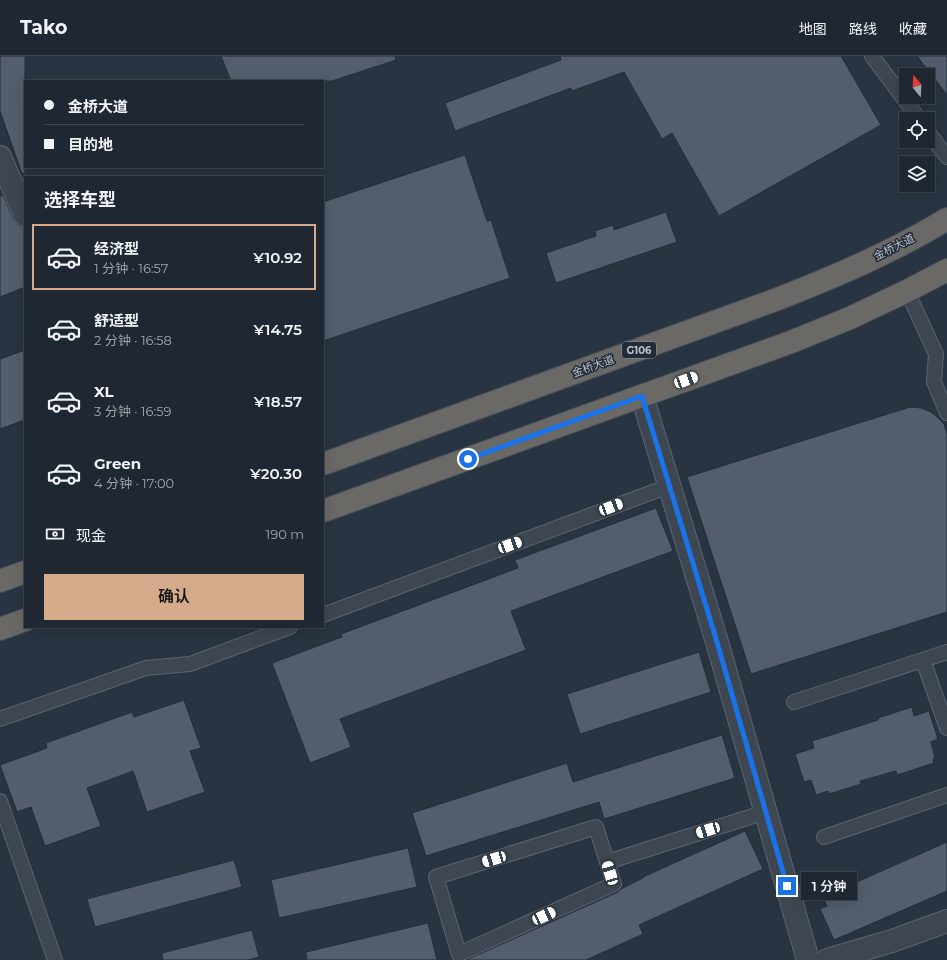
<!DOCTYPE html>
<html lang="zh">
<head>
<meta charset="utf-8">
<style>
  body { margin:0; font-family:Montserrat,"Noto Sans SC",sans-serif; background:#2c333e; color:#f1f3f6; height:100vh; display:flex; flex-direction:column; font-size:15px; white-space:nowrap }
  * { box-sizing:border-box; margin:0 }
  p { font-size:13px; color:#a1a5ac }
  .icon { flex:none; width:22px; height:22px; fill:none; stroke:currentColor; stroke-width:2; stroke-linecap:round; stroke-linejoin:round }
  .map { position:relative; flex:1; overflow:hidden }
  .drawer { position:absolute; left:24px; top:120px; width:300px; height:452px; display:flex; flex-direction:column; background:#1f2732; border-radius:0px; box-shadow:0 4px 16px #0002,0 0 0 1px #3c444d }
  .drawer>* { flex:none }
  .guide { position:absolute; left:24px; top:24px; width:300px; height:88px; border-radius:0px; box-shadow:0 4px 16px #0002,0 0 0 1px #3c444d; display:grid; align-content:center; height:88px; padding:0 20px; background:#1f2732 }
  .needle { width:26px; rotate:342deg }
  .tools { position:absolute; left:899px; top:12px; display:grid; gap:8px }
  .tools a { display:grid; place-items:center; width:36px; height:36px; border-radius:0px; background:#1f2732; box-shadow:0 4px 16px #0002,0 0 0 1px #3c444d; font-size:20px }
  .end { position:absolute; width:18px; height:18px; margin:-9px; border:5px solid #1a73e8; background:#fff; box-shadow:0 0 0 2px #fff }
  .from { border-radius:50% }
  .bubble { position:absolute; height:28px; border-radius:0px; background:#1f2732; box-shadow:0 4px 16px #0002,0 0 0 1px #3c444d; font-size:13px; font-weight:600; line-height:28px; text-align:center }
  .car { position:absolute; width:12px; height:24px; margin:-12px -6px; border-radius:5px; box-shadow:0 0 3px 1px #0007; background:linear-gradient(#fff 24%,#345 0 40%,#fff 0 76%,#345 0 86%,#fff 0) }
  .guide b { display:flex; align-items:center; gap:14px; height:38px; font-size:15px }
  .guide b+b { border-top:1px solid #3c444d }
  .guide i { width:10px; height:10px; background:#f1f3f6 }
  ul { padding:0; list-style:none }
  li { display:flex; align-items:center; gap:12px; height:66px; margin:0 8px 6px; padding:0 12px; border:2px solid transparent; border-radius:0px }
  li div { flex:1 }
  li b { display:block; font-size:15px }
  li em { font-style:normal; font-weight:600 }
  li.active { border-color:#d6ab8b }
  li>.icon { width:36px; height:36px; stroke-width:1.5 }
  h2 { padding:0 20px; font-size:18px; line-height:48px }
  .pay { display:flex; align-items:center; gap:10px; height:44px; padding:0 20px; font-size:15px }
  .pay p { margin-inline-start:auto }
  .button { display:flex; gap:8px; margin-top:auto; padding:8px 20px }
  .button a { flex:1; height:46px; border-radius:0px; background:#d6ab8b; color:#111; font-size:16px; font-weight:600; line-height:46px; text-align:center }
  header { display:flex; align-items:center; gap:24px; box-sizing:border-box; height:56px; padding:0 20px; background:#1f2732; border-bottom:1px solid #3c444d }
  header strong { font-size:19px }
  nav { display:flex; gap:22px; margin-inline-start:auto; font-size:14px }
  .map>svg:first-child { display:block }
  .building { fill:#535d6d; stroke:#242d3a }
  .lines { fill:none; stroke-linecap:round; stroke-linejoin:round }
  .service-casing { stroke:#5c6470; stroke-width:16 }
  .minor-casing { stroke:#5c6470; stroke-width:24 }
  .trunk-casing { stroke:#48515d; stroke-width:24 }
  .service { stroke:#3e4652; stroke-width:14 }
  .minor { stroke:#3e4652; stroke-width:22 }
  .trunk { stroke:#6a6966; stroke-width:22 }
  .route { stroke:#1a73e8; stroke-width:5 }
  .labels { text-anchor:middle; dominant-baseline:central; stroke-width:3; stroke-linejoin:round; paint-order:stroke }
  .shield { fill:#222b38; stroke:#8d95a0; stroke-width:1 }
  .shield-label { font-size:10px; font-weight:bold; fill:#bbc2cc }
  .street-label { font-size:11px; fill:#bbc2cc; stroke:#222b38 }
</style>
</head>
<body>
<header>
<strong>Tako</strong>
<nav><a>地图</a><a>路线</a><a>收藏</a></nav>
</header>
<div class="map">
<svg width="947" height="904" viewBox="0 0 947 904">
  <rect width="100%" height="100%" fill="#293442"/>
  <!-- building -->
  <g class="building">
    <polygon points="0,0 25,0 25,117 22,118 0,55"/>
    <polygon points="221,0 395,0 396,4 332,25 231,25"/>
    <polygon points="560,0 841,0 881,69 719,160 672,77 662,83 624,16 572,35 571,32 455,75 445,47 561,4"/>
    <polygon points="917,0 947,0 947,39"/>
    <polygon points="465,99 487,165 491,164 510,222 323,285 323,146"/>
    <polygon points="3,139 14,164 18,169 25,171 25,231 0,241 0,140"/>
    <polygon points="666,156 677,186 556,227 546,197 596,180 595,175 613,169 614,174"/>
    <polygon points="25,294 25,364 0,373 0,303"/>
    <polygon points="910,351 921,352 931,356 938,362 944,368 947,378 947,556 751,618 687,421"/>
    <polygon points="656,452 673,495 511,555 526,594 340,663 351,691 310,707 272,607 342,581 341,578 518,512 515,504"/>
    <polygon points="699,596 711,636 580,678 567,638"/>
    <polygon points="184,644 201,692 190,695 205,736 147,756 133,715 87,732 101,770 45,790 31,751 17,756 0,709 47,692 46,687 132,656 134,661"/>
    <polygon points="912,651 914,660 929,655 938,683 931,686 935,702 933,703 934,707 897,719 896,715 860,725 861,728 829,738 828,735 816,739 811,724 804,726 795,698 814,692 812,685 878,664 878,662"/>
    <polygon points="722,679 735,722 604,763 599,746 426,800 412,757 567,707 573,726"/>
    <polygon points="745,775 763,813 639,869 643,878 586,904 466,904 618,836 621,833 643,822 643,821"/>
    <polygon points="947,786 947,835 834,884 820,853 827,850 823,841"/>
    <polygon points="408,792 417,831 279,862 271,824"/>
    <polygon points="234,804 242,831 95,871 87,843"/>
    <polygon points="428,867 437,904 307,904 306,896"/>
    <polygon points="252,874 259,901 248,904 163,904 162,897"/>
  </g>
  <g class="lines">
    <!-- service casing -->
    <g class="service-casing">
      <g id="service">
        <polyline points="872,0 919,63"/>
        <polyline points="928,76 947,101"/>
        <polyline points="907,235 936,298 934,326 947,357"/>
        <polyline points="323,559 669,430"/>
        <polyline points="923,604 947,672"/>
        <polyline points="794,646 947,596"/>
        <polyline points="0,663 146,612 190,608 290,571"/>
        <polyline points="0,745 55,904"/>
        <polygon points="596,771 614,828 459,898 436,821"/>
        <polyline points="824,781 947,739"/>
        <polyline points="607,806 766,756"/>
      </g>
    </g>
    <!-- minor casing -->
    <g class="minor-casing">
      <g id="minor">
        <polyline points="0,101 25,159"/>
        <polyline points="642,340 717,586 808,904"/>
        <polyline points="827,904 892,885 947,865"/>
      </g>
    </g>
    <!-- trunk casing -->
    <g class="trunk-casing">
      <g id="trunk">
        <path d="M323 408 775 244C834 221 893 196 947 163"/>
        <polyline points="323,455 791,286 850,262 907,235 947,214"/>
        <polyline points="0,525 25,516"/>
        <polyline points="0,573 25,564"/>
      </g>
    </g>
    <!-- service -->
    <use href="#service" class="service"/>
    <!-- minor -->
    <use href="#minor" class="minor"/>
    <!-- trunk -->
    <use href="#trunk" class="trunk"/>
  </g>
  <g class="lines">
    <!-- route -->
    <polyline class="route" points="468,403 642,340 717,586 787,830"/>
  </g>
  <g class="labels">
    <!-- shield labels -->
    <rect class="shield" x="622" y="286" width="34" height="16" rx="3"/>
    <g class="shield-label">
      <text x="639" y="294">G106</text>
    </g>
    <!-- street labels -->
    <g class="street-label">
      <text transform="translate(894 191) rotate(-27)">金桥大道</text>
      <text transform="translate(593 310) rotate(-20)">金桥大道</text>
    </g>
  </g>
</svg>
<div class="tools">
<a><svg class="needle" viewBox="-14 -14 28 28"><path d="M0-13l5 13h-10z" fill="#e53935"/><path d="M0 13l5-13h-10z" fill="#a1a5ac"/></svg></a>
<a><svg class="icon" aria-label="locate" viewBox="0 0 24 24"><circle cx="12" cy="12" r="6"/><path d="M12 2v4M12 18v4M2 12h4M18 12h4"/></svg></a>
<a><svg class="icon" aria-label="layers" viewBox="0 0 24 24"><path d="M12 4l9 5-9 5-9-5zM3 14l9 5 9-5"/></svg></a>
</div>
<i class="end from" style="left:468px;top:403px"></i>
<i class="end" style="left:787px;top:830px"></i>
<div class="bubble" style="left:801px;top:816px;width:56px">1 分钟</div>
<i class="car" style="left:686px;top:324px;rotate:70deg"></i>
<i class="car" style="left:611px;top:451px;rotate:69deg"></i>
<i class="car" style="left:510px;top:489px;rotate:70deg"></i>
<i class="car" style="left:708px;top:774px;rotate:253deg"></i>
<i class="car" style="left:494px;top:803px;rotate:253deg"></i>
<i class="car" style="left:610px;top:817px;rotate:343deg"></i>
<i class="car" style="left:544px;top:860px;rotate:65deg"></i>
<div class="guide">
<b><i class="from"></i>金桥大道</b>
<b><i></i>目的地</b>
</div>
<section class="drawer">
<h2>选择车型</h2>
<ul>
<li class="active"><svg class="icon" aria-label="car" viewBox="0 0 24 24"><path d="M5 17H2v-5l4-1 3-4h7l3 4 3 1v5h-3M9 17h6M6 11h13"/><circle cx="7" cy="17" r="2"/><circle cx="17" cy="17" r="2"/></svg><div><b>经济型</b><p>1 分钟 · 16:57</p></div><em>¥10.92</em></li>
<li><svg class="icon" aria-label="car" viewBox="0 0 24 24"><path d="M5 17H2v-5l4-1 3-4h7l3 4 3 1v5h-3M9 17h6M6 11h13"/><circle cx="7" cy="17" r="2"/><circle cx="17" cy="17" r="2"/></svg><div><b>舒适型</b><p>2 分钟 · 16:58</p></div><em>¥14.75</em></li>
<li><svg class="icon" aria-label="car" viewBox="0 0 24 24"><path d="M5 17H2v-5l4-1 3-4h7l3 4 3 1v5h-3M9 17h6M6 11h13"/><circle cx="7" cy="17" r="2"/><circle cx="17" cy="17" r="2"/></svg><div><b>XL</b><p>3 分钟 · 16:59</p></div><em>¥18.57</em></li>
<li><svg class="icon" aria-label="car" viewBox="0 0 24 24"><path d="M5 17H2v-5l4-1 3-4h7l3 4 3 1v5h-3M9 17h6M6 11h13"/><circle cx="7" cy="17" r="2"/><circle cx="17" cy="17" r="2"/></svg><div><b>Green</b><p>4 分钟 · 17:00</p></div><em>¥20.30</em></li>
</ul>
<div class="pay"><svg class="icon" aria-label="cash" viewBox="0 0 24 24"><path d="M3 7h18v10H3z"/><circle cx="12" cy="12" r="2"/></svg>现金<p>190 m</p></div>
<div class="button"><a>确认</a></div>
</section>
</div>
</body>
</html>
